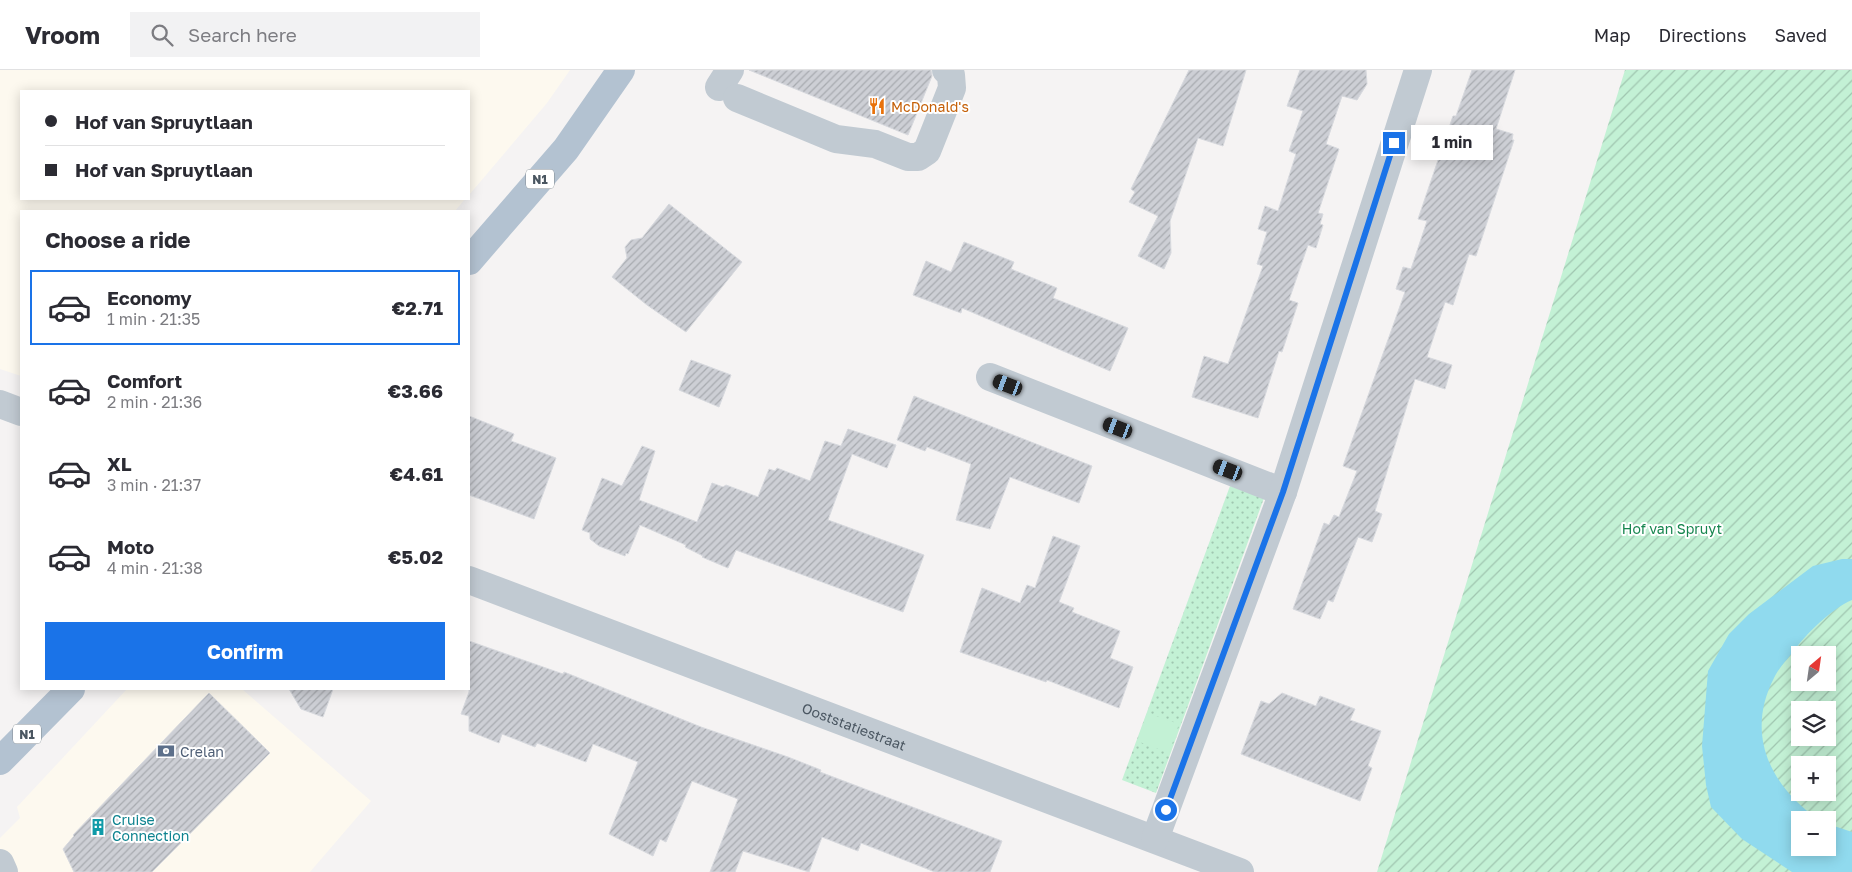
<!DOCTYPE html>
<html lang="en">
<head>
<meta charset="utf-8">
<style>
  body { margin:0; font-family:"Golos Text",sans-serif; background:#f2f2f3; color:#2b2b33; height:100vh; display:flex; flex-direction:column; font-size:19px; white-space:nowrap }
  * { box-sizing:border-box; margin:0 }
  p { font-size:16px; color:#7c7c81 }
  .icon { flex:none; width:28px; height:28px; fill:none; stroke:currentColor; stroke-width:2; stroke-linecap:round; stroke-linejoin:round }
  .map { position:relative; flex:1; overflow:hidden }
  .sheet { position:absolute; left:20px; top:140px; width:450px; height:480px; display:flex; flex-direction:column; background:#fff; border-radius:0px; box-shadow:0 2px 12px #0003 }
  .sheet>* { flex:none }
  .hud { position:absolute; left:20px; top:20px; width:450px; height:110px; border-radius:0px; box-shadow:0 2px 12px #0003; display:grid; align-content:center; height:110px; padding:0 25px; background:#fff }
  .needle { width:32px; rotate:29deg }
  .buttons { position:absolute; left:1791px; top:576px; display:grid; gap:10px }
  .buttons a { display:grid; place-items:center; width:45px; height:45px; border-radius:0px; background:#fff; box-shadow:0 2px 12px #0003; font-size:25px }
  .end { position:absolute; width:22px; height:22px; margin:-11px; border:6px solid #1a73e8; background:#fff; box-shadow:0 0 0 2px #fff }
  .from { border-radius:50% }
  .bubble { position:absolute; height:35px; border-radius:0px; background:#fff; box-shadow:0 2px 12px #0003; font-size:16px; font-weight:700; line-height:35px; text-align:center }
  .car { position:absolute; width:15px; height:30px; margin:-15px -8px; border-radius:6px; box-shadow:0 0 4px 1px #0007; background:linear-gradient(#222 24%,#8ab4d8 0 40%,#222 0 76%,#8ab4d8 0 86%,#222 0) }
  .hud b { display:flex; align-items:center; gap:18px; height:48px; font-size:19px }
  .hud b+b { border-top:1px solid #e1e1e2 }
  .hud i { width:12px; height:12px; background:#2b2b33 }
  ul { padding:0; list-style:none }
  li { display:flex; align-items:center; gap:15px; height:75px; margin:0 10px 8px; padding:0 15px; border:2px solid transparent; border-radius:0px }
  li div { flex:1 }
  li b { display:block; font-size:19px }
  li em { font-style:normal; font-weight:700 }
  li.on { border-color:#1a73e8 }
  li>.icon { width:45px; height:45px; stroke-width:1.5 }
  h2 { padding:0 25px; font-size:22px; line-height:60px }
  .action { display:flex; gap:10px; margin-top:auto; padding:10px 25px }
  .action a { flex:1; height:58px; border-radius:0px; background:#1a73e8; color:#fff; font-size:20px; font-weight:700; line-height:58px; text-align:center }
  header { display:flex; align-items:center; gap:30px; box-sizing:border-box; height:70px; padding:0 25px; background:#fff; border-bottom:1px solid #e1e1e2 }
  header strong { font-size:24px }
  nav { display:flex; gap:28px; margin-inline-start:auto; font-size:18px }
  .search { width:350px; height:45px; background:#f2f2f3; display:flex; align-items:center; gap:12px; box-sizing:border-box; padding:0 18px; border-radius:0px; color:#7c7c81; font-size:19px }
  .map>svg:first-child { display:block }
  .commercial { fill:#fdf9ef }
  .grass { fill:url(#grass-dots) }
  .garden { fill:url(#garden-furrows); fill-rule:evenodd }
  .pitch { fill:#c3f1d5 }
  .water { fill:#90daee }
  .building { fill:url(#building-hatch); stroke:#d7d9de }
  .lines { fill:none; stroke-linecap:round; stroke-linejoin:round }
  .minor { stroke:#c1cad2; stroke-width:28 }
  .major { stroke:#b3c2d1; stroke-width:28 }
  .route { stroke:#1a73e8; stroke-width:6 }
  .labels { text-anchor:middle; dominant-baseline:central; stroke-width:4; stroke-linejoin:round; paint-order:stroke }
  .shield { fill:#fff; stroke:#808990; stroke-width:1 }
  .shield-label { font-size:12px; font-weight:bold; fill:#4a5661 }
  .food-label { font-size:14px; fill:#c56008; stroke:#fff; text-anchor:start }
  .park-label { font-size:14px; fill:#17864f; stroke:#fff }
  .street-label { font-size:14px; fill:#4a5661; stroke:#fff }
  .service-label { font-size:14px; fill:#4e5e75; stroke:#fff; text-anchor:start }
  .culture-label { font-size:14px; fill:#0d838f; stroke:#fff; text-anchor:start }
</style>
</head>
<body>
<header>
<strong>Vroom</strong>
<div class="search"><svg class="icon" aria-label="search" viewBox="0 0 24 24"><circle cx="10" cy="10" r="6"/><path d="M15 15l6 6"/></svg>Search here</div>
<nav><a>Map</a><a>Directions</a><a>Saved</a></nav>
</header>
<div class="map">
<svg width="1852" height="802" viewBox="0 0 1852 802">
  <defs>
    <pattern id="grass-dots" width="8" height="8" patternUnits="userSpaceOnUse" patternTransform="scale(1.25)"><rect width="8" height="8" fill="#c3f1d5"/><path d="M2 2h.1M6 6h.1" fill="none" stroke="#a0c6b0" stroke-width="1.8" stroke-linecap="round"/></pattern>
    <pattern id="garden-furrows" width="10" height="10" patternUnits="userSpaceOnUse" patternTransform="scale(1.25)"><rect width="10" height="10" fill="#c3f1d5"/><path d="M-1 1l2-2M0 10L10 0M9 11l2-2" fill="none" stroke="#a0c6b0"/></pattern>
    <pattern id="building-hatch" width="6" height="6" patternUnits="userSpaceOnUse" patternTransform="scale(1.25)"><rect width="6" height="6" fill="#cdcfd5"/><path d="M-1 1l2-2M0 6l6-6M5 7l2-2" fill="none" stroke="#a8abb0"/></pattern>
  </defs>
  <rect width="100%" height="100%" fill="#f5f3f3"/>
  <!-- commercial -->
  <g class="commercial">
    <polygon points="0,0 570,0 547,33 469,125 469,21 21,21 21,129 465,129 455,141 21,141 21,306 0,299"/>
    <polygon points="127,619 242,619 371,731 310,802 0,802 0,768 20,748 17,737"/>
  </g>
  <!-- grass -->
  <polygon class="grass" points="1230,416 1264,428 1156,723 1122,710"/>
  <!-- garden -->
  <path class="garden" d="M1625 0H1852V802H1377ZM1800 585H1828V612H1800ZM1800 640H1828V668H1800ZM1800 695H1828V722H1800ZM1800 750H1828V778H1800Z"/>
  <!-- pitch -->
  <polygon class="pitch" points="1147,643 1179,654 1169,683 1137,671"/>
  <!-- water -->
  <path class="water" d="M1842 489H1852V530C1831 539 1806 564 1792 583 1786 591 1778 599 1774 608 1745 664 1770 716 1819 750H1800V778H1828V754L1852 762V802H1792L1742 769 1711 737 1706 715 1702 676 1708 601 1729 564 1749 544 1813 496Z"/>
  <!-- building -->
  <g class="building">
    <polygon points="749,0 931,0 932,6 908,65"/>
    <polygon points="1189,0 1246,0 1223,76 1198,68 1170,151 1171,183 1164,199 1138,186 1158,146 1129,132 1135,122 1131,119"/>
    <polygon points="1300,0 1366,0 1367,14 1357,30 1342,26 1326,74 1339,79 1318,143 1323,144 1320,154 1323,155 1316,178 1308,175 1289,230 1298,233 1282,282 1279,281 1258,348 1192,327 1204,286 1228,294 1263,196 1257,194 1267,162 1258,159 1265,136 1278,141 1296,84 1289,81 1303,41 1287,36"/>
    <polygon points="1472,0 1515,0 1496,59 1513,64 1512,70 1514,70 1476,186 1469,184 1453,235 1445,232 1427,287 1452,295 1445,319 1415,309 1375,441 1382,444 1372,472 1358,467 1333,532 1328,530 1320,549 1293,539 1324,453 1329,455 1334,445 1339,447 1357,401 1343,396 1405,222 1396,219 1403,197 1411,199 1427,151 1418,149 1453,46 1456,46"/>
    <polygon points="669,134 742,192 686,262 647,235 612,207 627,188 625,177 631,170 642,168"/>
    <polygon points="964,172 1014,192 1011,199 1057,218 1053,228 1128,258 1110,301 962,238 961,243 913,225 926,191 951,202"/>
    <polygon points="691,290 731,305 719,337 679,320"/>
    <polygon points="914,326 1092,396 1079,433 1010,407 990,459 956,450 971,394 927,377 925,381 897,370"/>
    <polygon points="469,346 514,364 511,371 556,388 534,449 469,425"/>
    <polygon points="848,359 896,375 887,398 852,384 828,450 924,485 903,542 736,480 728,498 702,487 703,486 685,477 686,475 640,455 628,484 626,483 625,486 599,476 590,469 590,463 582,460 602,408 622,416 642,376 655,381 639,430 697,452 712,413 723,417 726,415 758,427 769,399 775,401 777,398 810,411 825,371 841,376"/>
    <polygon points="1053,466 1080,476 1059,532 1074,538 1072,542 1120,561 1110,588 1133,597 1119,638 1047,610 1046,612 960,582 982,518 1020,533 1027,515 1035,518"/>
    <polygon points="469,571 563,604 564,602 701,657 788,687 821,700 820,702 1002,771 990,802 935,802 861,773 858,781 822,767 809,802 743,781 735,802 710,802 738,729 692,711 666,772 660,769 653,786 609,764 638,692 593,674 586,692 537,673 535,677 502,664 499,673 469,661 469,646 461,644 469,622"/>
    <polygon points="289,619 333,619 323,647 301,639"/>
    <polygon points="209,623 270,683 152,802 74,802 63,779 74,766 73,765"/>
    <polygon points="1282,623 1316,636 1320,626 1355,639 1350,650 1381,661 1368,696 1372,698 1360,731 1241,684 1261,631 1269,634"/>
  </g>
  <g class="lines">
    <!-- minor -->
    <g class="minor">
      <polyline points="719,17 730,0"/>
      <polyline points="737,28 836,69 875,74 908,87 918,87 927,81 952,18 951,5 946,0"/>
      <polyline points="990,307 1283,422"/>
      <polyline points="0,334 21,342"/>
      <path id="s1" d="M469 510 1240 802"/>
      <polyline points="1155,769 1283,422 1418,0"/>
      <polyline points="0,793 4,802"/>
    </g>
    <!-- major -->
    <g class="major">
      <polyline points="469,191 566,79 621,0"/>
      <polyline points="0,691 71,619"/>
    </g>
  </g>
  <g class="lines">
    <!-- route -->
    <polyline class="route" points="1166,740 1283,422 1394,73"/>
  </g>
  <!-- icons -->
  <defs>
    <g id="restaurant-bare" transform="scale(1.35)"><path d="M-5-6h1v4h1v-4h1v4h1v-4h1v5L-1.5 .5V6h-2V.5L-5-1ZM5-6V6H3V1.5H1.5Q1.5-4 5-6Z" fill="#e8710a" stroke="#fff" stroke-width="2.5" paint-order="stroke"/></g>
    <g id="bank-bare" transform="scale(1.35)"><path d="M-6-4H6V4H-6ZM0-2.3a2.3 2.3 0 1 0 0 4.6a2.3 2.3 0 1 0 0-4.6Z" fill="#5c6f8a" stroke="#fff" stroke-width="2.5" paint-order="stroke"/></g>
    <g id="building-bare" transform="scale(1.35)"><path d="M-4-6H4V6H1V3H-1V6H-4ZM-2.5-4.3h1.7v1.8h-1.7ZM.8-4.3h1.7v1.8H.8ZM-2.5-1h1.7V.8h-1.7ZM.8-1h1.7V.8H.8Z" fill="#0f9aa8" stroke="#fff" stroke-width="2.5" paint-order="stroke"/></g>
  </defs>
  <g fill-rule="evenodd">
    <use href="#restaurant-bare" x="877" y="36"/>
    <use href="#bank-bare" x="166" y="681"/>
    <use href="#building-bare" x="98" y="757"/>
  </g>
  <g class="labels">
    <!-- shield labels -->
    <g class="shield">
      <rect x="526" y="99.5" width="28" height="19" rx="4"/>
      <rect x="13" y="654.5" width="28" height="19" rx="4"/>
    </g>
    <g class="shield-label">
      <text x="540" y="109">N1</text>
      <text x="27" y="664">N1</text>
    </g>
    <!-- food labels -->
    <g class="food-label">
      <text x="891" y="36">McDonald's</text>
    </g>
    <!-- park labels -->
    <g class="park-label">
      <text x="1672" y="458">Hof van Spruyt</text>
    </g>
    <!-- street labels -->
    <g class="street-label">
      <text stroke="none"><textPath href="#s1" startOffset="412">Ooststatiestraat</textPath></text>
    </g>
    <!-- service labels -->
    <g class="service-label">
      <text x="180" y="681">Crelan</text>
    </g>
    <!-- culture labels -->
    <g class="culture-label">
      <text x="112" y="749">Cruise<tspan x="112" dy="16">Connection</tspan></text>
    </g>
  </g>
</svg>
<div class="buttons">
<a><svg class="needle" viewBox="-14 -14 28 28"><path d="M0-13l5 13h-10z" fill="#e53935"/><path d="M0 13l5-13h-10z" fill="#7c7c81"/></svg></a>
<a><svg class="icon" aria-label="layers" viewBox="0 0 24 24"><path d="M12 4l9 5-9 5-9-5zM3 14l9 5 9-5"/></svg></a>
<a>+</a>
<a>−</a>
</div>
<i class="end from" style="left:1166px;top:740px"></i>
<i class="end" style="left:1394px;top:73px"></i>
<div class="bubble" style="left:1411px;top:55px;width:82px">1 min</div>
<i class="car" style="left:1008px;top:315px;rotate:291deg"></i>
<i class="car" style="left:1118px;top:358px;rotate:291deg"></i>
<i class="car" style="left:1228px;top:400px;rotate:291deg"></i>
<div class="hud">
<b><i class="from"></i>Hof van Spruytlaan</b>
<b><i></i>Hof van Spruytlaan</b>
</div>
<section class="sheet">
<h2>Choose a ride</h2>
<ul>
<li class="on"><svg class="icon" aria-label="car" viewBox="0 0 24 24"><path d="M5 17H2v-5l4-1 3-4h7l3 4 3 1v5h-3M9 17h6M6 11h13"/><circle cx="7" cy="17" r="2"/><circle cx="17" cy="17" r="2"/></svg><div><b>Economy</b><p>1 min · 21:35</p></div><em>€2.71</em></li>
<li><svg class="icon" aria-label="car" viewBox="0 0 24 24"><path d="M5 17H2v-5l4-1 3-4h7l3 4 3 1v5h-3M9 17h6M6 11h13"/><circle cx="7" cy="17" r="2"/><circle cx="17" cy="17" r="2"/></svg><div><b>Comfort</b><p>2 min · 21:36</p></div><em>€3.66</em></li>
<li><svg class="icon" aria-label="car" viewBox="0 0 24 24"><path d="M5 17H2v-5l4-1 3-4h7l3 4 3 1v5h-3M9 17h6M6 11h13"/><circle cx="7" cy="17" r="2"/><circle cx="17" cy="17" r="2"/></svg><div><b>XL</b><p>3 min · 21:37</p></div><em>€4.61</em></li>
<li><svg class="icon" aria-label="car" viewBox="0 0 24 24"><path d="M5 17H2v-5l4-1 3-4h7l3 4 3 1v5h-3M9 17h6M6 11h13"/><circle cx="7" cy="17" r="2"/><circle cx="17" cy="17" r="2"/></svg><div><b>Moto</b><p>4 min · 21:38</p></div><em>€5.02</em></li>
</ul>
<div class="action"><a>Confirm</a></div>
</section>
</div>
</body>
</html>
